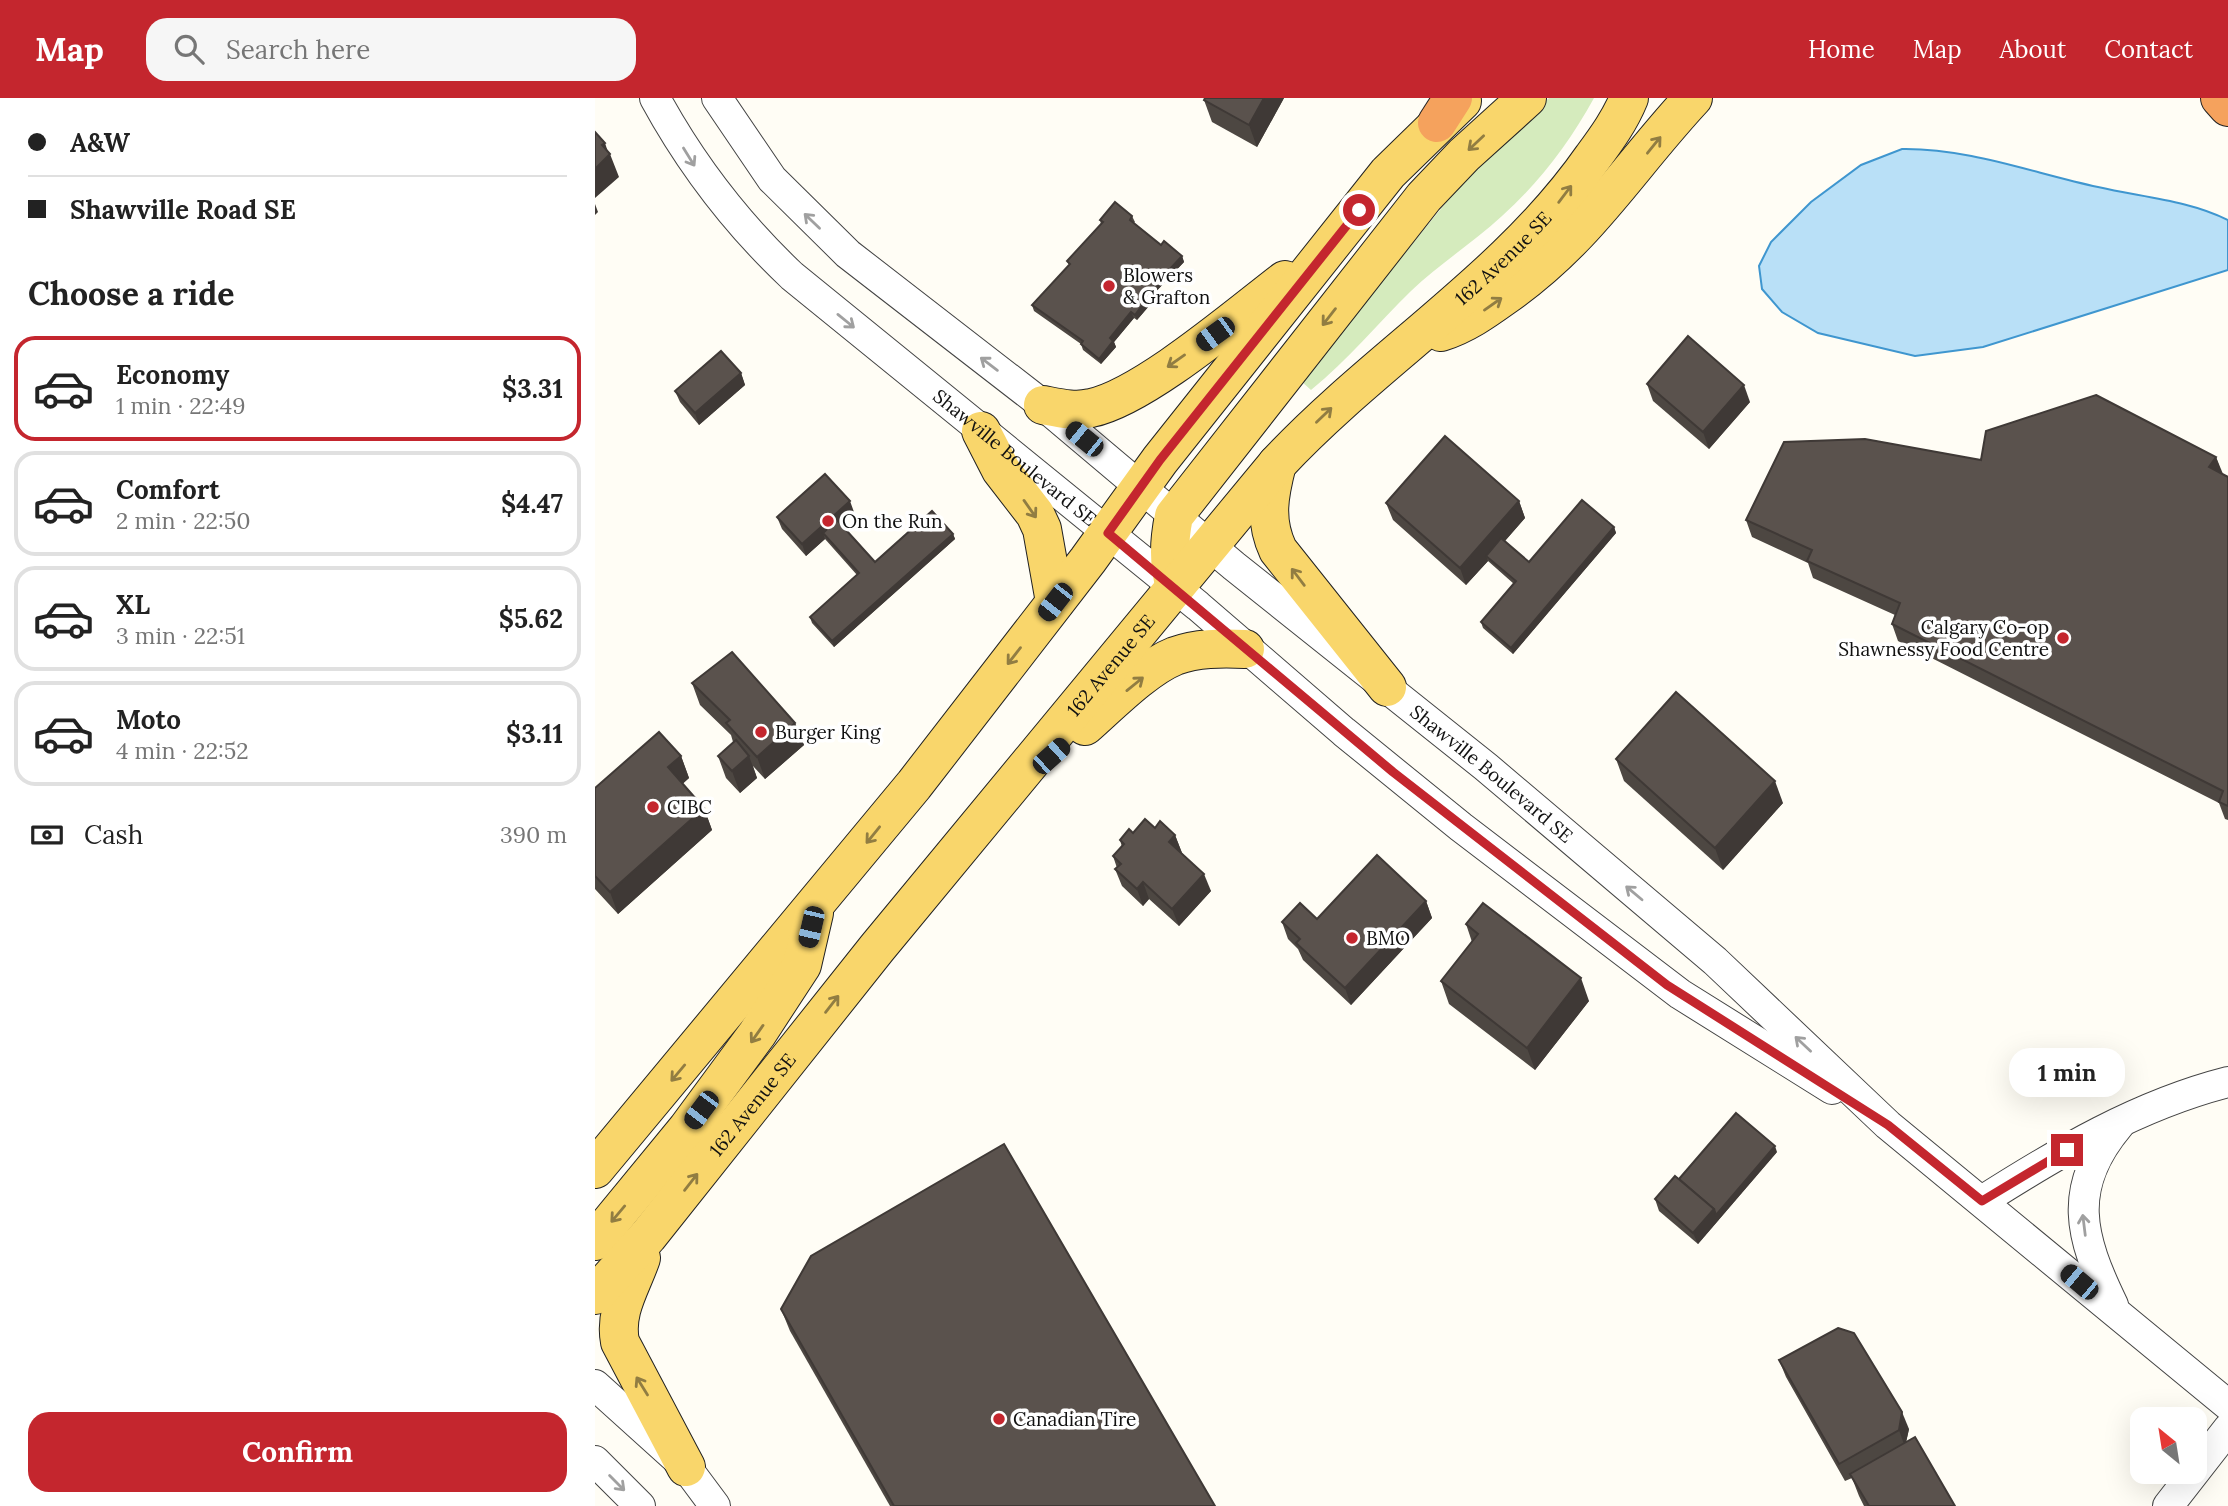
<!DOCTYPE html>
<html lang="en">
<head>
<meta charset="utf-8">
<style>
  body { margin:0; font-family:Lora,serif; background:#f6f6f6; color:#222; height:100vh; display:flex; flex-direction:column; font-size:26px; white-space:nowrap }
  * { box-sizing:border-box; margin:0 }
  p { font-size:23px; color:#767676 }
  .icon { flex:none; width:38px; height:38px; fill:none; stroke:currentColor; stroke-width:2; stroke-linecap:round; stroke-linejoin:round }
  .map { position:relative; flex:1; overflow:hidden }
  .drawer { display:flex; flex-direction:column; background:#fff; width:595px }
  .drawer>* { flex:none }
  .banner { display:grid; align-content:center; height:154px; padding:0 28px; background:#fff }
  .needle { width:46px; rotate:330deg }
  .controls { position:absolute; left:1535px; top:1309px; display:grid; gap:14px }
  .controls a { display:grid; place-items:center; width:77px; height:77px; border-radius:14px; background:#fff; box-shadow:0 7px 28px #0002; font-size:35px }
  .end { position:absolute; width:32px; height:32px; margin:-16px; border:9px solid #c4262e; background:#fff; box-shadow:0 0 0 4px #fff }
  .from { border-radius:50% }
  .bubble { position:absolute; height:49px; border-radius:21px; background:#fff; box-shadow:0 7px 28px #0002; font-size:23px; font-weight:800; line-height:49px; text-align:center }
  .car { position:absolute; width:21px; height:42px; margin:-21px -10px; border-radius:9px; box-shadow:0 0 5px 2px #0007; background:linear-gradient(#222 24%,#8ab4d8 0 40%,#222 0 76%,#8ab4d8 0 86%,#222 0) }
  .banner b { display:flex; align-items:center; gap:24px; height:66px; font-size:26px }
  .banner b+b { border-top:2px solid #e0e0e0 }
  .banner i { width:18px; height:18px; background:#222 }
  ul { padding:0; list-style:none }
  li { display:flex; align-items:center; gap:21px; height:105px; margin:0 14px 10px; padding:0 14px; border:4px solid #e0e0e0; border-radius:21px }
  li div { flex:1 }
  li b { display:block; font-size:26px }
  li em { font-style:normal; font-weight:800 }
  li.current { border-color:#c4262e }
  li>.icon { width:63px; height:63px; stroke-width:1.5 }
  h2 { padding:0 28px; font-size:32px; line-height:84px }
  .pay { display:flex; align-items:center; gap:18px; height:77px; padding:0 28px; font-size:26px }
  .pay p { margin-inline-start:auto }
  .primary-button { display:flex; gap:14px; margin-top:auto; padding:14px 28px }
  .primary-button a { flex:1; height:80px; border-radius:21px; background:#c4262e; color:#fff; font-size:28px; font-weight:800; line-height:80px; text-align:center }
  header { display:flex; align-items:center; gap:42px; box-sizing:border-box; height:98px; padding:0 35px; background:#c4262e; color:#fff }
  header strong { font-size:33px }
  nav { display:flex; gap:38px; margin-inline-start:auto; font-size:24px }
  .search { width:490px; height:63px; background:#f6f6f6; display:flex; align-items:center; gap:18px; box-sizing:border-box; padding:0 24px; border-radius:21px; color:#767676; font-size:26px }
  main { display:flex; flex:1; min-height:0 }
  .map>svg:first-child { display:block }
  .green { fill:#d5ebbd }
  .water { fill:#b9e0f7; stroke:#3f96cf; stroke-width:2 }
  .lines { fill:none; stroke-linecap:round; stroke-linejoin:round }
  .minor-casing { stroke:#444; stroke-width:32 }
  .major-casing { stroke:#222; stroke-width:40 }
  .highway-casing { stroke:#222; stroke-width:40 }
  .minor { stroke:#fff; stroke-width:30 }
  .major { stroke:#f9d66b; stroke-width:38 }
  .highway { stroke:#f5a25d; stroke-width:38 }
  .wall { fill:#4d4742 }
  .shaded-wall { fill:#3f3936 }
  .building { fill:#5a524d; stroke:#3f3936; stroke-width:2 }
  .oneway { stroke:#917d42 }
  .oneway2 { stroke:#a0a0a0 }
  .route { stroke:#c4262e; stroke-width:9 }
  .poi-dot { fill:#c4262e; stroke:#fff; stroke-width:2.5 }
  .labels { text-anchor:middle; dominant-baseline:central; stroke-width:7; stroke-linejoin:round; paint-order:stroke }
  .street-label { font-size:19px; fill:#111; stroke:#fff }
  .poi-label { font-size:19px; fill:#111; stroke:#fff; text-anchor:start }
</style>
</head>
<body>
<header>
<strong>Map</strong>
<div class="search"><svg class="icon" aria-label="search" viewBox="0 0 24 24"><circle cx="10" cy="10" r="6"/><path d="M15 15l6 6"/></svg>Search here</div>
<nav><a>Home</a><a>Map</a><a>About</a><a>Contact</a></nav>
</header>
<main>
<section class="drawer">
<div class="banner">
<b><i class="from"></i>A&amp;W</b>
<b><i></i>Shawville Road SE</b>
</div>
<h2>Choose a ride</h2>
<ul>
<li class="current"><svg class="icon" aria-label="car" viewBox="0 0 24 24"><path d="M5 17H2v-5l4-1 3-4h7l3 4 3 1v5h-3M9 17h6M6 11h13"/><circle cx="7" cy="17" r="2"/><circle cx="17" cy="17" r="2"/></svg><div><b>Economy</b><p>1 min · 22:49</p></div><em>$3.31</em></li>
<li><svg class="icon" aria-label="car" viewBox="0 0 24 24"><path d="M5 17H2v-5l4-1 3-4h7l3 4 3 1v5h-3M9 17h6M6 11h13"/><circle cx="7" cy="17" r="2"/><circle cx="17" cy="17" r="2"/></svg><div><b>Comfort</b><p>2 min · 22:50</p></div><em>$4.47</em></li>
<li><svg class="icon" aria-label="car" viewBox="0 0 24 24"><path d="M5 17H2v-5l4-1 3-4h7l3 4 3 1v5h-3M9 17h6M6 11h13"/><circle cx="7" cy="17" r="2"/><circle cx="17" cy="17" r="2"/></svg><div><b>XL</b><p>3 min · 22:51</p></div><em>$5.62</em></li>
<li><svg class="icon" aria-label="car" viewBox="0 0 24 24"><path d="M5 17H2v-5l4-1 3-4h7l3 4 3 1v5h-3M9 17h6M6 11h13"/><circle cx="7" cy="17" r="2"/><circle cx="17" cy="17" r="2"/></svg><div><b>Moto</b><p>4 min · 22:52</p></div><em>$3.11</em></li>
</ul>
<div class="pay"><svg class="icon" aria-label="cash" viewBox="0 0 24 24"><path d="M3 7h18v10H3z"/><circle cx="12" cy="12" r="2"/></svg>Cash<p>390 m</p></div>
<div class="primary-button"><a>Confirm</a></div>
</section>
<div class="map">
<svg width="1633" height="1408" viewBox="0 0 1633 1408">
  <rect width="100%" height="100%" fill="#fffdf5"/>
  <!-- green -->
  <path class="green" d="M954 0H999C975 44 944 85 907 118 878 145 844 166 816 193 782 226 753 262 716 292L706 283 870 81Z"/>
  <!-- water -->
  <path class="water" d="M1307 51C1373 50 1438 75 1503 89 1546 99 1593 102 1633 122V172L1388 249 1320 258 1223 235 1187 214 1167 191 1164 168 1176 144 1216 104 1266 67Z"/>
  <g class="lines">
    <!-- minor casing -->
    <g class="minor-casing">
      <g id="minor">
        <path id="s1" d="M60 0C97 68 141 125 197 178L603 508 749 634 866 729 1085 896 1237 991"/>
        <path id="s2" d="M122 0 177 81 253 156 448 307 639 468 891 669 1120 863 1293 1027 1633 1307"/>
        <path d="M1387 1103C1464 1054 1543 1007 1633 984"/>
        <path d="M1518 1207C1485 1139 1471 1090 1524 1027"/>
        <polyline points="0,1287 91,1369 120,1408"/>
        <polyline points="0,1363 45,1408"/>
        <polyline points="1573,1408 1633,1331"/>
      </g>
    </g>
    <!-- major casing -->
    <g class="major-casing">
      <g id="major">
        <path d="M846 234C871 226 890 212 911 197 993 139 1032 71 1098 0"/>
        <path d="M448 307C464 310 480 314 496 310 549 299 644 217 690 182"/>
        <polyline points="386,333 406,372 440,416 447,431 460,504"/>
        <path d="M682 366C674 397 669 422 683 452L792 589"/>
        <path d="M580 490C573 464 574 444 579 418L829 99 869 57 932 0"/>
        <path d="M490 628C514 607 550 570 580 558 602 550 626 550 650 551"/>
        <polyline points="0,1071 319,687 493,462 565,362 793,75 867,3"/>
        <polyline points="0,1143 92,1031 162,936 207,867 219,815"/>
        <path d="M46 1160C36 1189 19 1213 25 1244L91 1369"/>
        <path id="s3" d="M0 1197 53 1138 282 850 682 366C782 259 914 180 998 59 1012 40 1025 22 1034 0"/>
      </g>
    </g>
    <!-- highway casing -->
    <g class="highway-casing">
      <g id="highway">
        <polyline points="1625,0 1633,9"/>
        <polyline points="842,25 858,0"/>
      </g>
    </g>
    <!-- minor -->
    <use href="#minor" class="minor"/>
    <!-- major -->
    <use href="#major" class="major"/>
    <!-- highway -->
    <use href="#highway" class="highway"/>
  </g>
  <!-- wall -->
  <g class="wall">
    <polygon points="689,0 662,49 617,24 609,2"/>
    <polygon points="537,118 540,124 539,125 566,147 587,158 589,164 552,203 554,208 542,222 539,220 519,244 521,249 506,266 488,252 486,246 439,213 437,207 474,167 472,163 506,126 505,122"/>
    <polygon points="146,275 150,287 104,327 85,304 80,293"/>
    <polygon points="1052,286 1155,304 1114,351 1058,303"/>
    <polygon points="1621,359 1627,376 1633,379 1633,722 1630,721 1624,705 1303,543 1297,526 1300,517 1218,480 1213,465 1157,439 1151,422 1386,362"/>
    <polygon points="924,403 930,420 910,443 934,464 1019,429 1021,435 918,556 888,530 886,524 919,486 893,463 871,487 798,422 791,405"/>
    <polygon points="259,414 246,426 280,464 358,436 360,441 239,549 217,525 215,519 262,477 230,441 211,458 187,431 182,419"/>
    <polygon points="97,585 200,625 209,647 170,681 158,668 162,680 145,695 131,680 123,658 138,644 136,637 105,607"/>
    <polygon points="86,658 94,680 87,686 109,710 117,732 23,816 0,791 0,690"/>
    <polygon points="1021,661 1188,705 1128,772 1029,683"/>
    <polygon points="560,730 580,737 587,755 616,793 584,828 554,801 548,808 527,788 520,771 522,770 518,758 527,749 525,742"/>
    <polygon points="831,803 837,820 756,907 708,862 703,851 693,841 687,824 722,821"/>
    <polygon points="871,826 994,903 940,972 854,906 846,883 877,844"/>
    <polygon points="1182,1054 1103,1146 1064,1113 1060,1101 1084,1081"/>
    <polygon points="186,1211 620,1408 295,1408 195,1233"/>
    <polygon points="1184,1262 1314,1331 1311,1344 1360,1408 1269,1408 1264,1398 1257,1380 1250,1383 1191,1279"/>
  </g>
  <!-- shaded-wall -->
  <g class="shaded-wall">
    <polygon points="669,0 689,0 662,49 654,27"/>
    <polygon points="10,45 14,57 15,56 24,79 0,100 0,71 7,47"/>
    <polygon points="0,106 3,114 0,117"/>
    <polygon points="587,158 589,164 552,203 554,208 542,222 540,217 548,200"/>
    <polygon points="536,214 539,220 519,244 521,249 506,266 504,261 515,240"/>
    <polygon points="146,275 150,287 104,327 100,315"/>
    <polygon points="1149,287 1155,304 1114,351 1108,334"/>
    <polygon points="1621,359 1628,376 1614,369"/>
    <polygon points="255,403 259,414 231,439 228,435 230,441 211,458 207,446"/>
    <polygon points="924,403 930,420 894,461 891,458 893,463 871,487 865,470"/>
    <polygon points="1019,429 1021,435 918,556 916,550"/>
    <polygon points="358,436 360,441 239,549 237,543"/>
    <polygon points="200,625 209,647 170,681 162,659"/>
    <polygon points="86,658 94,680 81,692 73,669"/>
    <polygon points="154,658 162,680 145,695 137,673"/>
    <polygon points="1180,683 1188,705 1128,772 1120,750"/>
    <polygon points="109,710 117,732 23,816 15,794"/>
    <polygon points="580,737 587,755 574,744"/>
    <polygon points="609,776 616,793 584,828 577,811"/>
    <polygon points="548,784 554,801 548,808 542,791"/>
    <polygon points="831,803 837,820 756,907 750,890"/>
    <polygon points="986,880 994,903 940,972 932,950"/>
    <polygon points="1180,1048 1182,1054 1103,1146 1098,1135 1119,1111"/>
    <polygon points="1307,1314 1314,1331 1310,1349 1304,1332"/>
  </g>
  <!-- building -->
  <g class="building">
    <polygon points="610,0 669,0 654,27 609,2"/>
    <polygon points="0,34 10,45 7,47 15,56 0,71"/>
    <polygon points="520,104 537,118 535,122 566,147 569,143 587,158 548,200 551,202 540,217 536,214 515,240 518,243 504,261 486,246 488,243 437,207 475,166 472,163 508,124 505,122"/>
    <polygon points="1093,238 1149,287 1108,334 1052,286"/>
    <polygon points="126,253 146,275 100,315 80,293"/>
    <polygon points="1501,297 1621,359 1614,369 1633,379 1633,708 1624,704 1628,693 1297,526 1305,505 1212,463 1217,452 1151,422 1189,344 1270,341 1386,362 1391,333"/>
    <polygon points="850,338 924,403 865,470 791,405"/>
    <polygon points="230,376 255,403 207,446 182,419"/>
    <polygon points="987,402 1019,429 916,550 886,524 921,483 891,458 906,440 934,464"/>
    <polygon points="337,413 358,436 237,543 215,519 264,475 228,435 242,422 280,464"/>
    <polygon points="137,554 200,625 162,659 131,625 135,622 97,585"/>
    <polygon points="1081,594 1180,683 1120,750 1021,661"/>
    <polygon points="64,634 86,658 73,669 109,710 15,794 0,778 0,690"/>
    <polygon points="141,642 154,658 137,673 123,658"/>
    <polygon points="550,721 560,730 565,723 580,737 574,744 609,776 577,811 548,784 542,791 520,771 526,766 518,758 529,746 525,742 534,731 538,735"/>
    <polygon points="782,757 831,803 750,890 701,845 705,841 687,824 705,805 722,821"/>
    <polygon points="888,805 986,880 932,950 846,883 883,836 871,826"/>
    <polygon points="1141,1015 1180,1048 1121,1117 1119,1111 1084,1081"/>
    <polygon points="409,1046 620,1408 299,1408 186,1211 216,1158"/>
    <polygon points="1080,1078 1119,1111 1098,1135 1060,1101"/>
    <polygon points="1243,1230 1259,1235 1307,1314 1304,1332 1244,1366 1184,1262"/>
    <polygon points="1320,1339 1360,1408 1274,1408 1255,1376"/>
  </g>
  <!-- one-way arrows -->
  <defs><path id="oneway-shaft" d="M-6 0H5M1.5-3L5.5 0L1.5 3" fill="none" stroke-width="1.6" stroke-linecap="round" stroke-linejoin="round" transform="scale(1.75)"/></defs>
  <g class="oneway">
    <use href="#oneway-shaft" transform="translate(881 45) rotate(137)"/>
    <use href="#oneway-shaft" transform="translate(1059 47) rotate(-51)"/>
    <use href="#oneway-shaft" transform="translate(970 96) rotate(-53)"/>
    <use href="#oneway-shaft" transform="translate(898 206) rotate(-35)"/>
    <use href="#oneway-shaft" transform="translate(734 219) rotate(128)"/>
    <use href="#oneway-shaft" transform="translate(581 263) rotate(145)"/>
    <use href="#oneway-shaft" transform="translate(729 317) rotate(-44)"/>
    <use href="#oneway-shaft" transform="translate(435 411) rotate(55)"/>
    <use href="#oneway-shaft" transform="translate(703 479) rotate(-127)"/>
    <use href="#oneway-shaft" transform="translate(419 558) rotate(128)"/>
    <use href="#oneway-shaft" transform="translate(540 586) rotate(-39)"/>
    <use href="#oneway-shaft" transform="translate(278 737) rotate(129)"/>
    <use href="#oneway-shaft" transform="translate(237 906) rotate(-52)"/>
    <use href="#oneway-shaft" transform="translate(162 936) rotate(125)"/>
    <use href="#oneway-shaft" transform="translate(83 975) rotate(130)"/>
    <use href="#oneway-shaft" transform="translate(96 1084) rotate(-52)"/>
    <use href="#oneway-shaft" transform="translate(23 1116) rotate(130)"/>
    <use href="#oneway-shaft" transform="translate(47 1288) rotate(-122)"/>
  </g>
  <g class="oneway2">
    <use href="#oneway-shaft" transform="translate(94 59) rotate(58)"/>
    <use href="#oneway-shaft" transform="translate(217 123) rotate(-136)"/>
    <use href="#oneway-shaft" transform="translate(251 223) rotate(39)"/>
    <use href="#oneway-shaft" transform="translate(394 266) rotate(-143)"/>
    <use href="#oneway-shaft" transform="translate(1039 795) rotate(-140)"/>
    <use href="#oneway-shaft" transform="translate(1208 946) rotate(-137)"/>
    <use href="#oneway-shaft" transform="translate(1489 1127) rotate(-97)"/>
    <use href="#oneway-shaft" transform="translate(22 1385) rotate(45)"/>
  </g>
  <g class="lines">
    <!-- route -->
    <polyline class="route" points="764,112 565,362 513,435 798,674 1072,887 1293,1027 1387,1103 1472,1052"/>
  </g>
  <!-- markers -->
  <g class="poi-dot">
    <circle cx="514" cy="188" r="7"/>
    <circle cx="233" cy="423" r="7"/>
    <circle cx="1468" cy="540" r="7"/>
    <circle cx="166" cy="634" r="7"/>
    <circle cx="58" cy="709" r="7"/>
    <circle cx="757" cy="840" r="7"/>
    <circle cx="404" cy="1321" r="7"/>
  </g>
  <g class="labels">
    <!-- street labels -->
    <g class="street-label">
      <text stroke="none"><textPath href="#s3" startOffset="1381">162 Avenue SE</textPath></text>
      <text stroke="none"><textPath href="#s1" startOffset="513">Shawville Boulevard SE</textPath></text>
      <text stroke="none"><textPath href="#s3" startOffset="814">162 Avenue SE</textPath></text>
      <text stroke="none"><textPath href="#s2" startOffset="1032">Shawville Boulevard SE</textPath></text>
      <text stroke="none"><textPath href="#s3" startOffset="247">162 Avenue SE</textPath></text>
    </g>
    <!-- poi labels -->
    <g class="poi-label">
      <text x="528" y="177">Blowers<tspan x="528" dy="22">&amp; Grafton</tspan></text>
      <text x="247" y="423">On the Run</text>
      <text x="1454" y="529" text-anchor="end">Calgary Co-op<tspan x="1454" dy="22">Shawnessy Food Centre</tspan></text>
      <text x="180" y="634">Burger King</text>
      <text x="72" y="709">CIBC</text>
      <text x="771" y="840">BMO</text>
      <text x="418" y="1321">Canadian Tire</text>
    </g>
  </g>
</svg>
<div class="controls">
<a><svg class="needle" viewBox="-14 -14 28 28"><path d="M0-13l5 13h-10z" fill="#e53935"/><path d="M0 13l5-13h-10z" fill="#767676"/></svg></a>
</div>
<i class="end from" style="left:764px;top:112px"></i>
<i class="end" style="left:1472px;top:1052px"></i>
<div class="bubble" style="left:1414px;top:950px;width:116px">1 min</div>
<i class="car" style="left:620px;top:236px;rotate:234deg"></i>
<i class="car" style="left:489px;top:341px;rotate:309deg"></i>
<i class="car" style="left:460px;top:504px;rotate:218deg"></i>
<i class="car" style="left:456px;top:658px;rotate:48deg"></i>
<i class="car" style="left:216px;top:829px;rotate:193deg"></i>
<i class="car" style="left:106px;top:1012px;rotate:217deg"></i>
<i class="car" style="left:1484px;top:1184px;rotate:310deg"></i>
</div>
</main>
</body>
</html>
